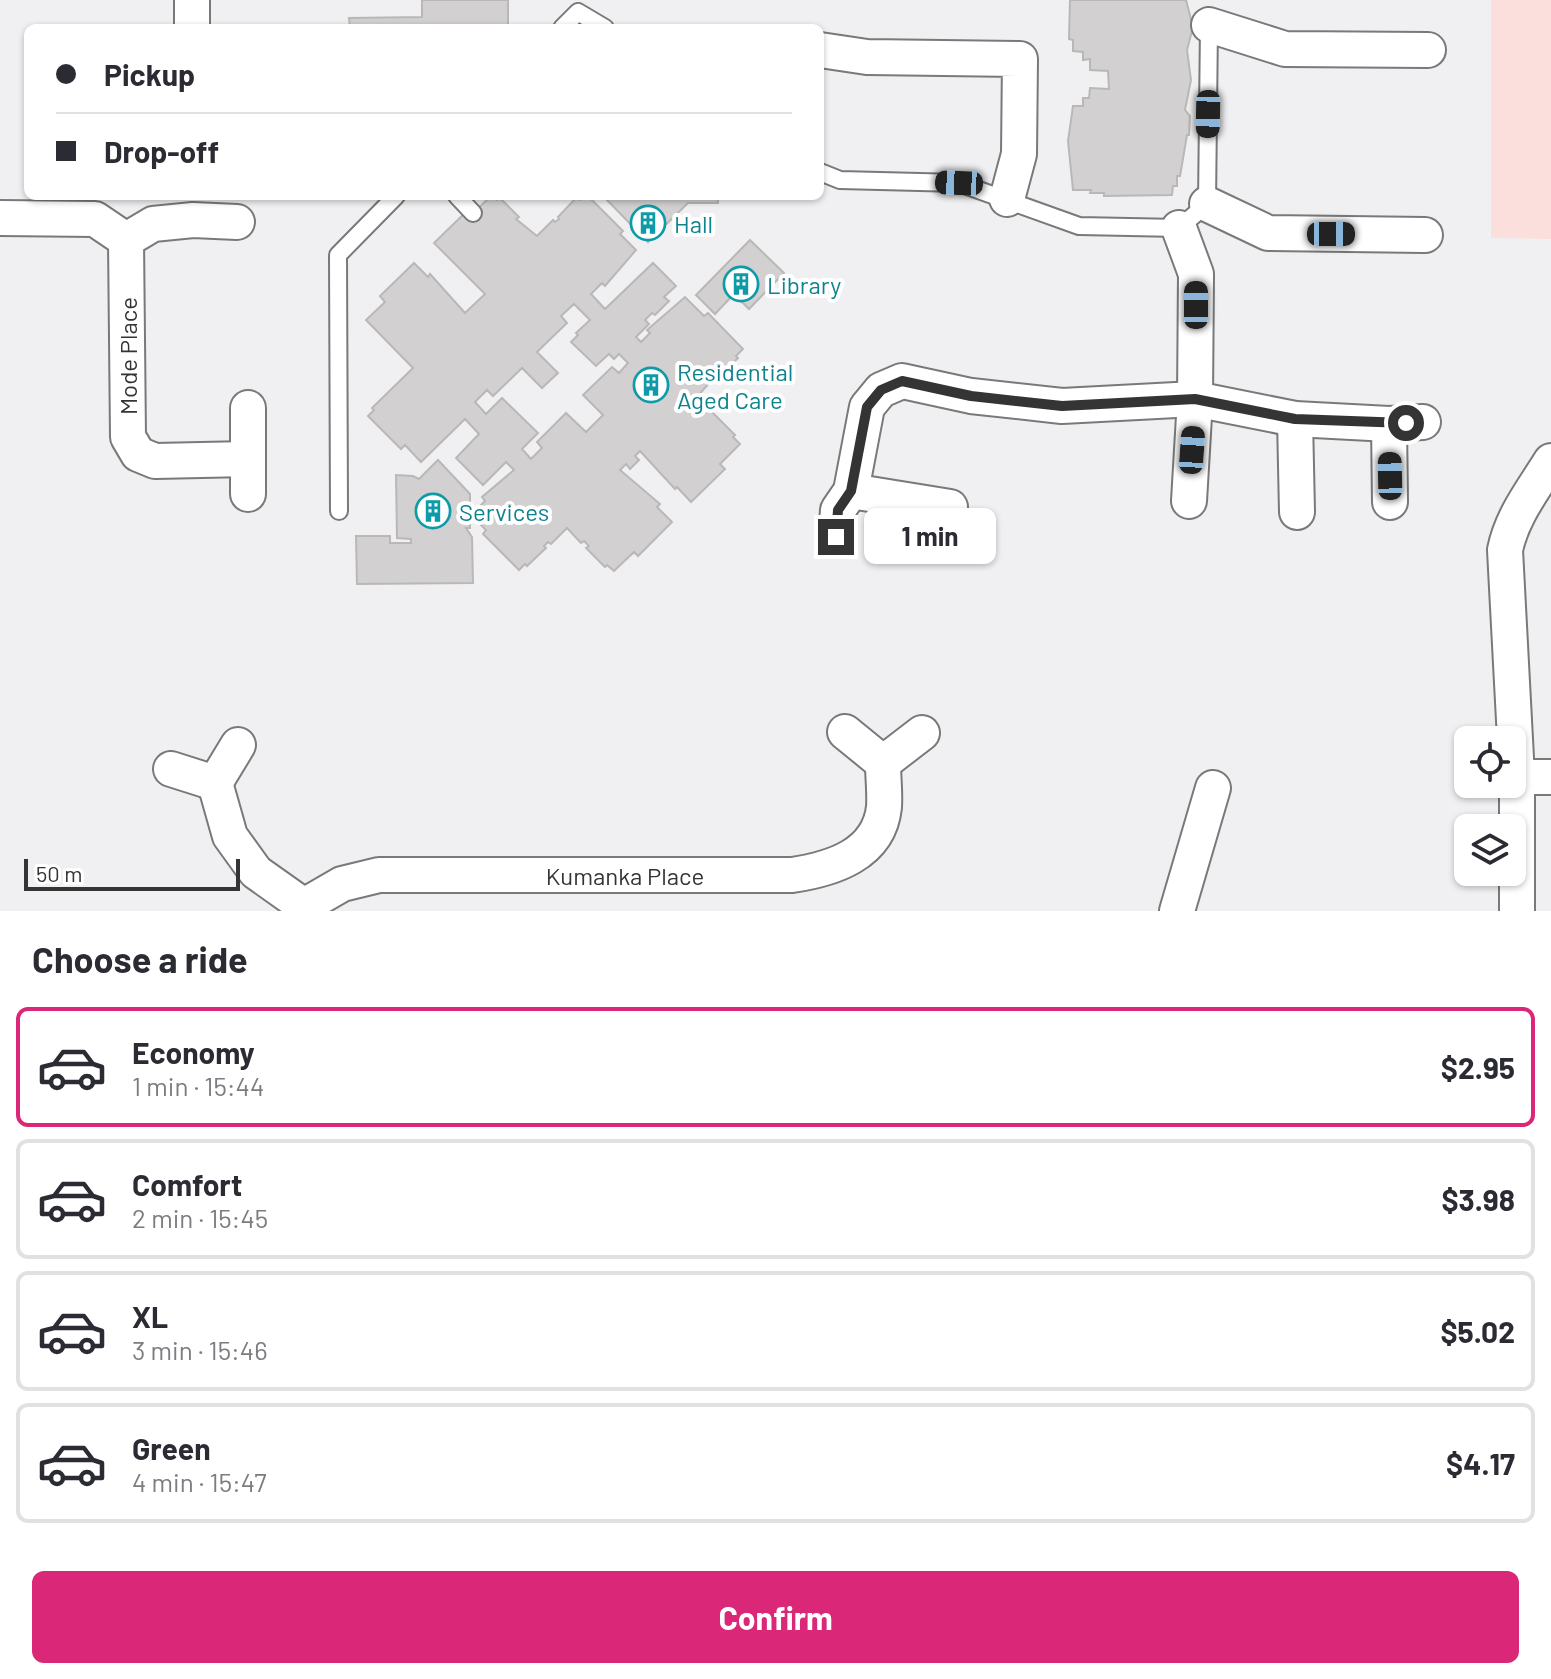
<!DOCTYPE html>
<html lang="en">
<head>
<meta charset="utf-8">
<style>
  body { margin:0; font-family:Barlow,sans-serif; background:#f7f7f7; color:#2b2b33; height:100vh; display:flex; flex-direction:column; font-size:30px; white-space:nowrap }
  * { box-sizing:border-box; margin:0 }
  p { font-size:26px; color:#7c7c81 }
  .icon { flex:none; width:44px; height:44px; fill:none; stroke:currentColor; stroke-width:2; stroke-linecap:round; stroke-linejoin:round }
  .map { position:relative; height:911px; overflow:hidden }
  .details { display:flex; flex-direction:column; background:#fff; flex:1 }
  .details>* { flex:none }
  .hud { position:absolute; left:24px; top:24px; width:800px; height:176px; border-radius:12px; box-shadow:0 2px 6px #0004; display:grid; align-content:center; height:176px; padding:0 32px; background:#fff }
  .tools { position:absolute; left:1454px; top:726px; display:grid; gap:16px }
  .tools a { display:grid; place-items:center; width:72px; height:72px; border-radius:12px; background:#fff; box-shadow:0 2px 6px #0004; font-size:40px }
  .scale { position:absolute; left:24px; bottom:20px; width:216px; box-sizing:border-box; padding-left:8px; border:4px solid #343435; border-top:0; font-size:22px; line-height:28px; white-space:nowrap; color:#343435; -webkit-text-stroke:6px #fff; paint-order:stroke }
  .end { position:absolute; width:36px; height:36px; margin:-18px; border:10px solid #343435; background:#fff; box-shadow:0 0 0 4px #fff }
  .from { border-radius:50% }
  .bubble { position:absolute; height:56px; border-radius:12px; background:#fff; box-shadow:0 2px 6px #0004; font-size:26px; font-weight:700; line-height:56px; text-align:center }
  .car { position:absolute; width:24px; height:48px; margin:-24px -12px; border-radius:10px; box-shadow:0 0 6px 2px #0007; background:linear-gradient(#222 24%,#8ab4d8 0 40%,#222 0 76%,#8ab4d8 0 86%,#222 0) }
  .hud b { display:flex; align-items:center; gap:28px; height:76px; font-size:30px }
  .hud b+b { border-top:2px solid #e1e1e2 }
  .hud i { width:20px; height:20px; background:#2b2b33 }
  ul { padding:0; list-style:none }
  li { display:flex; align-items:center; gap:24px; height:120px; margin:0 16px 12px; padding:0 16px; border:4px solid #e1e1e2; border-radius:12px }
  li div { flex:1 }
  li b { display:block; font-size:30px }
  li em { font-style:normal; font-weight:700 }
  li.current { border-color:#db2777 }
  li>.icon { width:72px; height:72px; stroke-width:1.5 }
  h2 { padding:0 32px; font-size:36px; line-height:96px }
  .cta { display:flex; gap:16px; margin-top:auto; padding:16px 32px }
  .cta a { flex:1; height:92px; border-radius:12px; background:#db2777; color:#fff; font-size:32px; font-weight:700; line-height:92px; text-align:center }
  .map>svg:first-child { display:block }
  .education { fill:#fadfdd }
  .building { fill:#d2d0d0; stroke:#b9b8b7; stroke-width:2; fill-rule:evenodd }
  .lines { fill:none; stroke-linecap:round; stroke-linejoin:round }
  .service-casing { stroke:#79797a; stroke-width:20 }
  .minor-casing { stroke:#79797a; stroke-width:38 }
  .service { stroke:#fff; stroke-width:16 }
  .minor { stroke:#fff; stroke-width:34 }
  .route { stroke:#343435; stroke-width:10 }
  .labels { text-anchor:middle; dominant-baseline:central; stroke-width:8; stroke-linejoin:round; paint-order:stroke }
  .culture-label { font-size:24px; fill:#0d838f; stroke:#fff; text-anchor:start }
  .street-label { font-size:24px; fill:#343435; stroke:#fff }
</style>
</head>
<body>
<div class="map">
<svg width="1551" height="911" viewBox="0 0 1551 911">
  <rect width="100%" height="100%" fill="#f0f0f2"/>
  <!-- education -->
  <polygon class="education" points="1491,0 1551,0 1551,239 1491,238"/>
  <!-- building -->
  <g class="building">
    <polygon points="422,0 508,0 508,28 350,28 349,18 422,17"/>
    <polygon points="1070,0 1186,0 1193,27 1187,50 1191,80 1185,110 1190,116 1189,135 1187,135 1180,176 1177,176 1177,186 1173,186 1172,195 1104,196 1104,193 1090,193 1091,190 1073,190 1068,141 1073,106 1083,106 1083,98 1089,98 1090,88 1109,89 1108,71 1090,70 1090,59 1083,60 1083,52 1073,51 1073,40 1069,39"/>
    <path d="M491 196 497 200 499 197 519 217 516 219 537 236 553 220 555 222 559 219 558 217 577 197 580 200 588 196 623 231 620 234 636 250 605 286 602 283 591 294 605 309 653 263 676 286 664 297 669 301 655 315 652 313 645 320 649 324 636 337 641 342 650 333 647 330 685 297 704 316 708 313 743 349 736 356 738 358 719 377 716 375 697 397 735 435 733 437 740 444 720 464 725 469 691 502 677 487 675 489 640 451 635 456 639 460 630 469 626 464 620 470 660 504 657 507 672 522 638 556 634 552 614 571 607 565 605 567 586 548 589 546 584 541 581 543 567 528 551 544 548 542 544 546 546 548 527 566 525 564 519 570 483 534 486 530 471 515 485 501 482 497 514 470 506 462 483 485 456 458 479 434 465 419 421 462 405 445 401 449 368 416 374 410 372 408 413 368 366 320 385 302 380 296 414 263 428 277 430 274 465 313 485 294 434 243 467 211 471 215ZM574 304 590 320 576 333 578 335 571 342 596 366 609 354 614 359 619 354 628 363 619 373 612 367 583 395 603 415 586 432 566 413 537 442 542 448 531 459 522 449 538 433 502 398 486 414 475 402 487 390 493 396 522 368 542 388 558 373 537 352 567 323 561 316Z"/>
    <polygon points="603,196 718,196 718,203 688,203 648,242"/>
    <polygon points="750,240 784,273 749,309 734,294 715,314 696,295"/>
    <polygon points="438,460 470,494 470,528 466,528 472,537 473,583 357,584 356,536 390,536 390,543 411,543 411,539 397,538 396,475 413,476 419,479"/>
  </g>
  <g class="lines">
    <!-- service casing -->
    <g class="service-casing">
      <g id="service">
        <polyline points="562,28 578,12 605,28"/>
        <polyline points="820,172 840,180 959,183 1079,226 1179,228 1207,204 1209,25"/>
        <polyline points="457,196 473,213"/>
        <polyline points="339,511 338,255 396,196"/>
      </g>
    </g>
    <!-- minor casing -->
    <g class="minor-casing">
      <g id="minor">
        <polyline points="1209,25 1285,49 1428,50"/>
        <polyline points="192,28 192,0"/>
        <polyline points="820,50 867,57 1020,59 1019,154 1007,199"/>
        <polyline points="1207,204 1268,233 1425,235"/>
        <polyline points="0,218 95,219 126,240 153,224 193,220 237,222"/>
        <polyline points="1179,228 1196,274 1195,399 1189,501"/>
        <polyline points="126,240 128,437 138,454 155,461 248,459"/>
        <polyline points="1295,419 1297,512"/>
        <polyline points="1389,424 1390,502"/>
        <polyline points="851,491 950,507"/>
        <polyline points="248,494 248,408"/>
        <polyline points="836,537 838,510 851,491 867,407 881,390 902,381 971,396 1062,406 1195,399 1295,419 1389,424 1423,422"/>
        <polyline points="845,732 883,763 922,733"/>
        <polyline points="171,769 215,783 238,745"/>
        <polyline points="1517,777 1551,777"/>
        <polyline points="215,783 230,836 256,872 304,906"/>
        <path d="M300 911 304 906 342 884 379 875H792C832 869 879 855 884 807 885 793 883 777 883 763"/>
        <polyline points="1177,911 1213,788"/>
        <path d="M1517 911V777L1505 550C1512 516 1533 490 1551 461"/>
      </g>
    </g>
    <!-- service -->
    <use href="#service" class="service"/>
    <!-- minor -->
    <use href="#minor" class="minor"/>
  </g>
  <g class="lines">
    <!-- route -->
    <polyline class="route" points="836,537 838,510 851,491 867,407 881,390 902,381 971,396 1062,406 1195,399 1295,419 1406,423"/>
  </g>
  <!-- icons -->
  <defs>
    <g id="building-ring" transform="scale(1.8)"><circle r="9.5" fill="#fff" stroke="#0f9aa8" stroke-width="1.5"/><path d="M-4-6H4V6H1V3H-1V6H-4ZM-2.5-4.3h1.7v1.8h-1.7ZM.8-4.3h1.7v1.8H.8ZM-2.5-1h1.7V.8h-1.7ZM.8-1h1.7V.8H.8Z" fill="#0f9aa8"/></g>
  </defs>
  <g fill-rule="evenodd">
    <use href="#building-ring" x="648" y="223"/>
    <use href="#building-ring" x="741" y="284"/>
    <use href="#building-ring" x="651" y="385"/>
    <use href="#building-ring" x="433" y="511"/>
  </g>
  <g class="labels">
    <!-- culture labels -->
    <g class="culture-label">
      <text x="674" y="223">Hall</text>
      <text x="767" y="284">Library</text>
      <text x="677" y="371">Residential<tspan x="677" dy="28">Aged Care</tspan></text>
      <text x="459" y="511">Services</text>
    </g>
    <!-- street labels -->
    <g class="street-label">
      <text transform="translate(127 356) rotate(-90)">Mode Place</text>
      <text x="625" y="875">Kumanka Place</text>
    </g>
  </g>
</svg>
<div class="tools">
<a><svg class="icon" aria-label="locate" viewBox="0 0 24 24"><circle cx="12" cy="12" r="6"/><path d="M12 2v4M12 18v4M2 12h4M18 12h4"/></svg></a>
<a><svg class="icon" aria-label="layers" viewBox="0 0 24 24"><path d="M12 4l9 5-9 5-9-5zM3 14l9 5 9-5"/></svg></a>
</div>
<div class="scale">50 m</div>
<i class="end from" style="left:1406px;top:423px"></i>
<i class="end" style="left:836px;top:537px"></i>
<div class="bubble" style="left:864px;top:508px;width:132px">1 min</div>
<i class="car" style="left:1208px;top:114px;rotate:181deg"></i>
<i class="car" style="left:959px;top:183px;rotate:272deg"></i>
<i class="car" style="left:1331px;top:234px;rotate:90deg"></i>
<i class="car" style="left:1196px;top:305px;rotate:0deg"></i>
<i class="car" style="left:1192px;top:450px;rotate:4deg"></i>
<i class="car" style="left:1390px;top:476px;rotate:359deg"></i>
<div class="hud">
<b><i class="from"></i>Pickup</b>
<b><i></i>Drop-off</b>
</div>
</div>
<section class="details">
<h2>Choose a ride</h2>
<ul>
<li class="current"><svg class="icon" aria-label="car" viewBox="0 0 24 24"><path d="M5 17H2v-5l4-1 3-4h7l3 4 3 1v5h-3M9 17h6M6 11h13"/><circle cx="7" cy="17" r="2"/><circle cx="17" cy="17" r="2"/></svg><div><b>Economy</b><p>1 min · 15:44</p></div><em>$2.95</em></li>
<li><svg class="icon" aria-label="car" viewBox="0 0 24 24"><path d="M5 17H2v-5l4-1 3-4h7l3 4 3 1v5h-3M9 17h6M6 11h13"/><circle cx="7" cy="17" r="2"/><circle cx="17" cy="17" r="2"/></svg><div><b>Comfort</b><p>2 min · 15:45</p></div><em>$3.98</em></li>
<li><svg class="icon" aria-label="car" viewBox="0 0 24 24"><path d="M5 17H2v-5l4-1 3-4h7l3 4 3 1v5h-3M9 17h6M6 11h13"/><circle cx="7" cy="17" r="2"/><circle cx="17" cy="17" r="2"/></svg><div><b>XL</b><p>3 min · 15:46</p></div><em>$5.02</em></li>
<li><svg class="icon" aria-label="car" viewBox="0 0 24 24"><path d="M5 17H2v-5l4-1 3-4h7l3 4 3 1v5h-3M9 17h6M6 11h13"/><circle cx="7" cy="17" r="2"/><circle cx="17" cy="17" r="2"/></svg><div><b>Green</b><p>4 min · 15:47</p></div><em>$4.17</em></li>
</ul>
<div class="cta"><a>Confirm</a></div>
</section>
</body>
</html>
